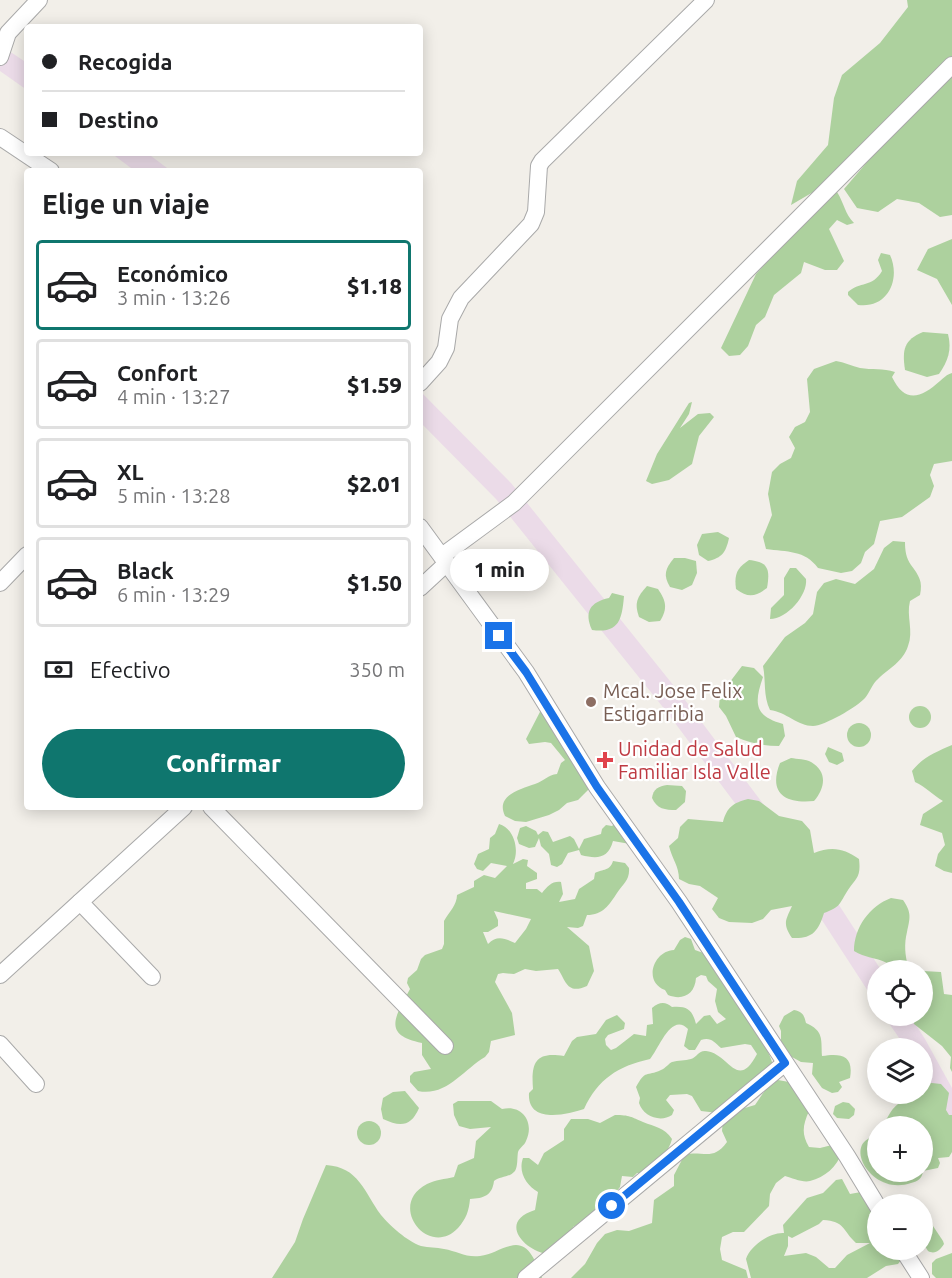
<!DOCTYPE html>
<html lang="es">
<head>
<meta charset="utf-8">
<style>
  body { margin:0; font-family:Ubuntu,sans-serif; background:#f2f2f2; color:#202124; height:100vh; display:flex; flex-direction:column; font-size:22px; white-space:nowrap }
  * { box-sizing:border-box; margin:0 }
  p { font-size:20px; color:#757577 }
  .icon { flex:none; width:33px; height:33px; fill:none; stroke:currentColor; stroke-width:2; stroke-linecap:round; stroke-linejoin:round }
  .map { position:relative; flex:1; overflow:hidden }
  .details { position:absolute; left:24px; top:168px; width:399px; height:642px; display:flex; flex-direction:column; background:#fff; border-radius:6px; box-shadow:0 3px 15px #0003 }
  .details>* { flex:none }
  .top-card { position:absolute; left:24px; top:24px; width:399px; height:132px; border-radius:6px; box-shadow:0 3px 15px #0003; display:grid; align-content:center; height:132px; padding:0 18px; background:#fff }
  .buttons { position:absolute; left:867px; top:960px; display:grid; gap:12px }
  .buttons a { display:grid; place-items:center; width:66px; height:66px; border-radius:50%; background:#fff; box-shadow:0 3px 15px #0003; font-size:30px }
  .end { position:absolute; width:27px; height:27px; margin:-14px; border:8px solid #1a73e8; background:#fff; box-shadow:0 0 0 3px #fff }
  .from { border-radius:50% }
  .bubble { position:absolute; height:42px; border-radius:21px; background:#fff; box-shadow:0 3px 15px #0003; font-size:20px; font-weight:800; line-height:42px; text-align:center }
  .top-card b { display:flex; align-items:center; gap:21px; height:57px; font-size:22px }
  .top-card b+b { border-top:2px solid #e0e0e0 }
  .top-card i { width:15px; height:15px; background:#202124 }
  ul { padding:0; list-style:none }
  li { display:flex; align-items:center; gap:18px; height:90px; margin:0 12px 9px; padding:0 6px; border:3px solid #e0e0e0; border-radius:6px }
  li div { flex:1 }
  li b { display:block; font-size:22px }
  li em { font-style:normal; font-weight:800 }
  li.active { border-color:#0f766e }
  li>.icon { width:54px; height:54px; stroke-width:1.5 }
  h2 { padding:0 18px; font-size:27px; line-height:72px }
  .pay { display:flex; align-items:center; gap:15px; height:66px; padding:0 18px; font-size:22px }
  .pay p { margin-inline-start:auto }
  .cta { display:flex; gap:12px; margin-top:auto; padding:12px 18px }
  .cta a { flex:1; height:69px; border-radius:36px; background:#0f766e; color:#fff; font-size:24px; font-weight:800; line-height:69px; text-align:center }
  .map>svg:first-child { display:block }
  .industrial { fill:#ebdbe8 }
  .forest { fill:#add19e; fill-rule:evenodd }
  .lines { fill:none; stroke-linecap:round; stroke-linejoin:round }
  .minor-casing { stroke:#a9a9a9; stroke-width:18 }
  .minor { stroke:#fff; stroke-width:16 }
  .route { stroke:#1a73e8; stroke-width:8 }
  .education-dot { fill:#8d6e63; stroke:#fff; stroke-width:2 }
  .health-dot { fill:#e0444e; stroke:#fff; stroke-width:2 }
  .labels { text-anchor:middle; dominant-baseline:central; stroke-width:4.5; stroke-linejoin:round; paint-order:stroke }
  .education-label { font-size:20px; fill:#785e54; stroke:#fff; text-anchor:start }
  .health-label { font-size:20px; fill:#be3a42; stroke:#fff; text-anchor:start }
</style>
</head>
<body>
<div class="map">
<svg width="952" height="1278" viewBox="0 0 952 1278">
  <rect width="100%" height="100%" fill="#f2efe9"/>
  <!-- industrial -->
  <g class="industrial">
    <polygon points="0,45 27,63 27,90 0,71"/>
    <polygon points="111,153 147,153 171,171 135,171"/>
    <polygon points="420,391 511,483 682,696 837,902 881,970 878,970 877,1005 818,914 666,711 496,499 420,422"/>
    <polygon points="884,1016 910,1016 925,1039 952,1088 952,1134 923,1080 922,1048 906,1048"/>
  </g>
  <!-- forest -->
  <g class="forest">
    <polygon points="907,0 952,0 952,215 940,217 919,203 897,199 878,212 857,208 844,189 880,147 832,181 791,205 797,181 828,145 834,98 842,75 880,43 908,7"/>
    <path d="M837 192C844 203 845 214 854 223L847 225 837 220 829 229 844 261 837 270H825L804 262 801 273 774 295 765 317 756 325 748 346 740 355 729 356 721 348 756 274 827 197Z"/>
    <polygon points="952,239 952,305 937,279 917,270 928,249"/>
    <path d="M881 253 890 255C901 279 888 309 858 305L848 295V292C860 281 872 288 882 271L878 260Z"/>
    <path d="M923 332 948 334C952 350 948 361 939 374L927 377 905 370C902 349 904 340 923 332Z"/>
    <path d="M836 361C844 362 852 366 860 368 872 370 883 368 895 372L892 377C905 404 921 398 940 381 945 377 946 375 952 373V461L934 464 930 475 934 486 930 497 902 517 880 521 874 544 865 552 861 563 852 571 841 573 818 568C805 550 787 552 766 549L763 537 772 515 768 494 772 472 780 464 791 458 795 448 789 437 795 427 805 422 810 412 807 379 814 369Z"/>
    <polygon points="692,402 689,414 680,428 698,414 710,413 714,417 699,436 692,464 669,480 652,484 646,481 657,454 689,403"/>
    <path d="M718 532 729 538C726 552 722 558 708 561L699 555 697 545 702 534Z"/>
    <path d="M893 541 905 542C905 550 906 558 911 565 919 576 923 581 920 595L910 601C906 616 914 631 908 646 903 662 889 668 878 679 872 684 870 692 865 698 857 707 824 726 813 726 798 726 786 712 770 710 763 696 766 681 763 666L785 637 805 623 813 614 817 592 824 583 836 579 855 584 874 569 884 548Z"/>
    <path d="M674 558H685L696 561 697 573 692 585 682 590 670 587C663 575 665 569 674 558Z"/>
    <path d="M749 560C769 562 770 570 767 588 755 597 748 598 736 589 734 574 737 568 749 560Z"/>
    <path d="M790 568H796L806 579C808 595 787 619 770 619L771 608 784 595V578Z"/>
    <path d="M647 586 658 589C666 601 668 608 660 621L649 622 639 617C634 603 637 597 647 586Z"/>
    <path d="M612 593 624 596C622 618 620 634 592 630 584 612 590 602 609 598Z"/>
    <path d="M742 666 754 668 763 677C754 703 754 716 783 724L785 736 779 746C764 746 750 743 736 737L726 716 719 707 720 695Z"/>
    <circle cx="920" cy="717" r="11"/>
    <path d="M542 708 590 788 578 800 567 803 559 810 549 815 526 822 515 821 505 816C495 795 521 789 535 784 544 781 548 775 557 774L561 763 565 760 551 743 545 742 529 744 526 739Z"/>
    <circle cx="859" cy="735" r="12"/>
    <path d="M952 745V873L944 871 935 866 938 854 945 845 942 833 920 825 923 814 943 801C933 795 926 787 915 782L912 771C923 757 936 752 952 745Z"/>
    <polygon points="828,747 842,753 844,761 837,765 829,762 825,754"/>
    <path d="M791 758C797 759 806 759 811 762 828 772 825 788 814 801 785 804 768 793 780 763Z"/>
    <path d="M667 785 682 786 686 791 685 802 676 810C665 810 657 809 652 798 653 789 659 786 667 785Z"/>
    <path d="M748 799 759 801 779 816 802 821 810 830 814 853C831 846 844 848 859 859 861 877 857 877 848 890 839 904 841 907 824 913 818 932 812 939 792 938 782 923 786 920 792 906L771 910 763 919 752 923 729 922 719 918 712 909 718 898 700 886 689 884 679 879C679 866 672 859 669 846L678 838 680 827 688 819 723 822C727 807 733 803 748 799Z"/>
    <path d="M617 822 630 844 613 841C608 859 597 859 581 855L579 850 568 853 562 864 557 867 551 865 549 854 541 846 539 838 535 847 529 848 519 844 517 838 520 828 526 826 536 831 538 835 543 831 548 832 553 842 570 836 574 839 579 849 584 839 601 834 602 829 606 825 612 826Z"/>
    <path d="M499 824C514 828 520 850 513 864L523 859 528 860 527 866 537 873V879L526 883V889H537L542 893C548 886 552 881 561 882L563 894 559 902 575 899 579 889 594 879 595 873C603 869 610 871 613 861L625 863 629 868C630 880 623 884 617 893 609 905 603 915 587 915L583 926 578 928 567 927 589 946 594 971 587 986C567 995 566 981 558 969L536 971 525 969 514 974 503 973 498 974 495 982 512 1013 515 1035 491 1041 489 1052 485 1057C463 1070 446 1097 418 1091L410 1082V1076L414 1072 431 1069 422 1055V1043C381 1035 396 1016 410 989L407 983 408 978 417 970 421 959 425 955 442 949 444 944V921C449 912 457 905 457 895L474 887V881L484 875 495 878 507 866 491 863 483 871 477 869 474 864 478 854 489 849 490 838 495 834ZM494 911 531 919 526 929 515 943C504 938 497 935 488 944L483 932H488L498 926V920Z"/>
    <path d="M891 898 903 900C912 913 910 918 907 932 904 944 905 955 908 966L917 970H888L887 963C875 957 865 958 854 951 854 927 870 906 891 898Z"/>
    <path d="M685 937 691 939 695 950 706 954C720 975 772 1047 773 1067L718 1113 701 1111 692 1096 687 1094 670 1095 666 1100 674 1110 672 1115C660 1123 643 1116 639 1103L640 1098 636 1087C646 1069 646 1077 661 1070 666 1068 668 1064 672 1062 678 1060 685 1061 691 1059 697 1057 699 1050 706 1051 729 1053 737 1092 757 1054L751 1045 745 1044 721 1048C714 1042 711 1037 701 1040L695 1050H689L684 1046 688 1029C671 1012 659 1049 650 1059 618 1066 598 1079 584 1109 566 1115 527 1124 529 1093L533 1089C531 1063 535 1051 564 1056L572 1041 577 1037 596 1034 606 1020 617 1015 625 1023 624 1029 608 1035 605 1039 606 1045 611 1050 616 1048 634 1034 646 1036 647 1025 653 1024 652 1008C659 1002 665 1001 672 1007 687 1006 692 1009 696 1024L704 1016 710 1015 717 1024 726 1019 718 1012 715 1001 717 989 708 981 706 976 701 975 696 978C695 994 683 1001 668 995L665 990C643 982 653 951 674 950L680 940Z"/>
    <polygon points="923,971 941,972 944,994 952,995 952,1072 950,1068 951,1057 942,1046 914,1024 913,1016 922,1016"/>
    <path d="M794 1010C803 1012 804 1015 806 1023 824 1031 821 1039 822 1056 841 1053 854 1055 850 1078L839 1082 842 1087 838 1092 832 1093 822 1088 812 1074 813 1063 801 1062 792 1057 781 1043V1031L779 1026 784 1016Z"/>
    <path d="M778 1080 789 1082 809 1111C803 1125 801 1133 809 1147L820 1148 832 1145 842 1152C837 1167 825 1177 810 1181 803 1183 792 1178 785 1176L776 1183 770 1194 769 1206 744 1232H733L722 1237 720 1249 722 1260 746 1270 748 1278H571L585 1264 597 1243 605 1234 617 1230 629 1231 652 1223 654 1200 674 1186V1175L685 1154C705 1151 713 1161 727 1142L722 1131 723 1119 731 1112 755 1105 768 1086Z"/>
    <path d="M923 1082 941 1084 949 1093 946 1110 949 1115H952V1152L949 1157 938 1158 940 1163 938 1168 923 1171C922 1179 918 1181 911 1183 871 1197 840 1141 877 1136L878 1172H922V1126H883C892 1109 894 1103 914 1097L916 1094H922Z"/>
    <path d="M405 1091 419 1108C411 1127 400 1127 383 1119L381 1109 383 1098 393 1092Z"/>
    <path d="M458 1101H491L502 1109C522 1104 535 1122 526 1141 524 1146 520 1147 518 1152 517 1158 518 1166 515 1171 509 1178 500 1176 494 1181 492 1196 484 1198 470 1199 469 1211 466 1219 458 1228 429 1259 386 1205 427 1184 435 1180 445 1179 454 1177L458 1165 474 1158 476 1141 491 1127 470 1129 459 1126 454 1115 453 1104Z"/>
    <polygon points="843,1102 849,1103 855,1109 854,1115 849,1119 837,1118 833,1114 835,1106"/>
    <path d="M615 1115C630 1115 631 1117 643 1122 655 1127 664 1127 672 1139 670 1148 659 1164 655 1173H637L633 1177 622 1176 620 1187 616 1192C603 1192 602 1204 594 1212 588 1217 580 1223 573 1227L572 1233 546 1254C522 1249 499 1221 535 1210L538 1192C526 1185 518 1172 523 1158H529L538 1165 544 1153 564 1140V1129L571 1119H588L600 1123Z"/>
    <circle cx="369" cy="1133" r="12"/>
    <path d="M326 1165C359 1167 364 1192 381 1215 390 1226 407 1241 421 1246 429 1248 436 1247 444 1249 457 1251 466 1258 480 1256 491 1255 500 1248 510 1246 530 1240 536 1264 542 1278H272L295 1242 303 1219Z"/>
    <path d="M842 1179 850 1194 861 1192 877 1213V1239L875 1241H877L878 1250H903L902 1259 898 1264 886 1266 867 1278H751L746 1259C750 1246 770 1232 784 1233L783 1225 807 1198 823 1193 836 1180ZM823 1220C845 1221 842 1230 856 1243H870L847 1255 835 1268H829L816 1257 806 1253 784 1256 788 1246V1236L792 1238 819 1224Z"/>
    <path d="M922 1219 931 1223 943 1241 944 1244C940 1250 935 1255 928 1251L923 1243Z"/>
    <polygon points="952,1253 952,1278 936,1278 932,1274 932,1263 936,1259"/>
  </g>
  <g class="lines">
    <!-- minor casing -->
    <g class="minor-casing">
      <g id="minor">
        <polyline points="0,57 8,33 39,0"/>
        <polyline points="0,137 51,171"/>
        <polyline points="420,383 439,362 446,348 450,319 461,298 531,224 536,212 539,166 542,161 706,0"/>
        <polyline points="420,527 526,672 597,787 679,902 847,1156 878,1207"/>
        <polyline points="442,556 514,503 952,65"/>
        <polyline points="0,583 27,555"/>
        <polyline points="420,588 447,563"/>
        <polyline points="211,807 445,1046"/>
        <polyline points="80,902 152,977"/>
        <polyline points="0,975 184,807"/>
        <polyline points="0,1044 36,1084"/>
        <polyline points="903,1250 921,1278"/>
        <polyline points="526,1278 785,1063"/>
      </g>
    </g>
    <!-- minor -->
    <use href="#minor" class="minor"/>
  </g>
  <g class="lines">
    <!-- route -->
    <polyline class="route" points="499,636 526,672 597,787 679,902 785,1063 612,1206"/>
  </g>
  <!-- markers -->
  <circle class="education-dot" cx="591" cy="702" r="6"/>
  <path class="health-dot" d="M602 751h6v6h6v6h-6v6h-6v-6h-6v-6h6z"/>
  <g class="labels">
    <!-- education labels -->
    <g class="education-label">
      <text x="603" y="690">Mcal. Jose Felix<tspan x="603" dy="23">Estigarribia</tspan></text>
    </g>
    <!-- health labels -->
    <g class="health-label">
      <text x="618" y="748">Unidad de Salud<tspan x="618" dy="23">Familiar Isla Valle</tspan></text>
    </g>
  </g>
</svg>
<div class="buttons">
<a><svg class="icon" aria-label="locate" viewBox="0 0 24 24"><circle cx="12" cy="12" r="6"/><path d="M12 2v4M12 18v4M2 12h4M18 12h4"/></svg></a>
<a><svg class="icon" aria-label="layers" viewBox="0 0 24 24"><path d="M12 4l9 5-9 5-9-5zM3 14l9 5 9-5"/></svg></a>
<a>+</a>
<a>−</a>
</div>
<i class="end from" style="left:612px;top:1206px"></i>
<i class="end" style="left:499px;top:636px"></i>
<div class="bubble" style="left:450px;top:549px;width:99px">1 min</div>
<div class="top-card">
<b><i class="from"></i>Recogida</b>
<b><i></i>Destino</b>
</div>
<section class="details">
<h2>Elige un viaje</h2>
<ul>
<li class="active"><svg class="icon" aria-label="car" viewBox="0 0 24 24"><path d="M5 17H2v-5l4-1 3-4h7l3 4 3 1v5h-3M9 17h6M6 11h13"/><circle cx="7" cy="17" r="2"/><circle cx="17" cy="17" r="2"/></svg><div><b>Económico</b><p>3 min · 13:26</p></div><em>$1.18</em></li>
<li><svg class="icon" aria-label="car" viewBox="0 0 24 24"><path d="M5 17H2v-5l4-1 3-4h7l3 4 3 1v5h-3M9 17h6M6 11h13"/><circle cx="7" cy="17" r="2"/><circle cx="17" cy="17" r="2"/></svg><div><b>Confort</b><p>4 min · 13:27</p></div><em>$1.59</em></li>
<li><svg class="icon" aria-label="car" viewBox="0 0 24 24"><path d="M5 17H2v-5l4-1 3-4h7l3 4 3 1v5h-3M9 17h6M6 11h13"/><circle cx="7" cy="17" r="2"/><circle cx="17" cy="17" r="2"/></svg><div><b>XL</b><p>5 min · 13:28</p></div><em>$2.01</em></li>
<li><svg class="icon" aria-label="car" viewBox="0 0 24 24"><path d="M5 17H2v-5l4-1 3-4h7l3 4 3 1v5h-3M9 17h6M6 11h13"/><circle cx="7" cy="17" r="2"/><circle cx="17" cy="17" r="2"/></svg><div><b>Black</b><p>6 min · 13:29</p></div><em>$1.50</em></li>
</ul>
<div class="pay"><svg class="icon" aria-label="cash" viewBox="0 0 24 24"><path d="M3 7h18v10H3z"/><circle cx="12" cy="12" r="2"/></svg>Efectivo<p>350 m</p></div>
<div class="cta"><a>Confirmar</a></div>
</section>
</div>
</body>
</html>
